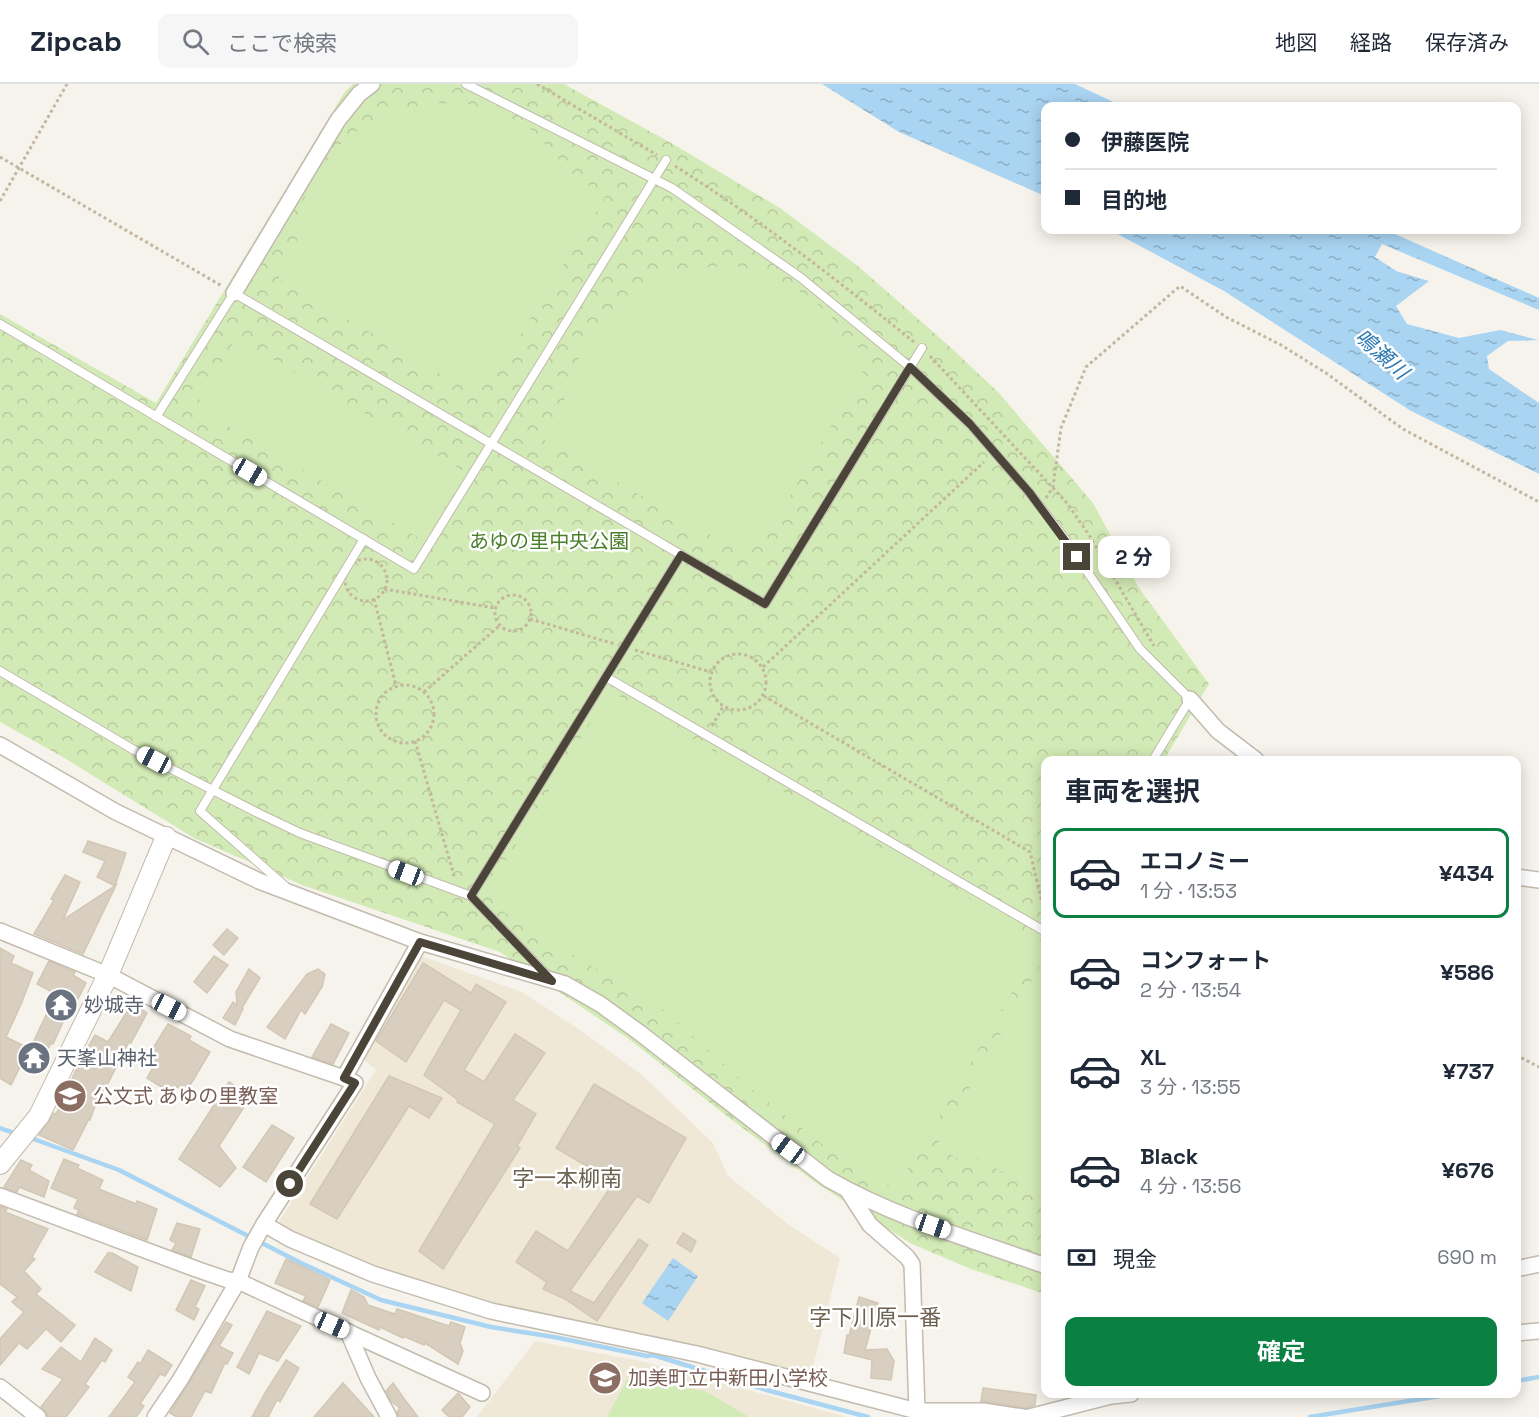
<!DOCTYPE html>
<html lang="ja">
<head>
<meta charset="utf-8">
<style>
  body { margin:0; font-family:"Space Grotesk","Noto Sans JP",sans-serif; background:#f6f6f7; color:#1f2937; height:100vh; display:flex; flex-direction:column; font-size:22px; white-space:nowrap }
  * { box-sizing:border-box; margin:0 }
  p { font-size:20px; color:#747a83 }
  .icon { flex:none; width:33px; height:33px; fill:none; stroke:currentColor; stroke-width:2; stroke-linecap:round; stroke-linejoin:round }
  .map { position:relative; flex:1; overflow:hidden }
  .sheet { position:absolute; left:1041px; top:672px; width:480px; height:642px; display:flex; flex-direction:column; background:#fff; border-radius:12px; box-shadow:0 3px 15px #0003 }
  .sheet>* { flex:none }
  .banner { position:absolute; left:1041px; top:18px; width:480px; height:132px; border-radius:12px; box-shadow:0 3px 15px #0003; display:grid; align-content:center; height:132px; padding:0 24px; background:#fff }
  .end { position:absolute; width:27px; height:27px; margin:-14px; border:8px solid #4b4439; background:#fff; box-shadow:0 0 0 3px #fff }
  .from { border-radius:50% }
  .bubble { position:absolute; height:42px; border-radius:12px; background:#fff; box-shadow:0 3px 15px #0003; font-size:20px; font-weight:700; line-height:42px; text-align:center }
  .car { position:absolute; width:18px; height:36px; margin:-18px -9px; border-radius:8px; box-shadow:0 0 4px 2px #0007; background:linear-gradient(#fff 24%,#345 0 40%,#fff 0 76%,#345 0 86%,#fff 0) }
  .banner b { display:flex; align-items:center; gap:21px; height:57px; font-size:22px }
  .banner b+b { border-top:2px solid #e0e1e3 }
  .banner i { width:15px; height:15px; background:#1f2937 }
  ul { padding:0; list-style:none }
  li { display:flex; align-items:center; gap:18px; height:90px; margin:0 12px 9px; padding:0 12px; border:3px solid transparent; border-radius:12px }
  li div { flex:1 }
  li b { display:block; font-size:22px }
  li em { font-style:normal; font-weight:700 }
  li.current { border-color:#0b8043 }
  li>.icon { width:54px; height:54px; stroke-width:1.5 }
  h2 { padding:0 24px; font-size:27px; line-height:72px }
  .pay { display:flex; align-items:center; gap:15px; height:66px; padding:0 24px; font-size:22px }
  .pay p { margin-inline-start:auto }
  .cta { display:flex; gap:12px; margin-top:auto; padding:12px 24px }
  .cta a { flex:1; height:69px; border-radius:12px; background:#0b8043; color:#fff; font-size:24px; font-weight:700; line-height:69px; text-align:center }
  header { display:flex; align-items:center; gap:36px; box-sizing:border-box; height:84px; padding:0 30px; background:#fff; border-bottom:2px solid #e0e1e3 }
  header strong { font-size:28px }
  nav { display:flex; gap:33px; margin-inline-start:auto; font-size:21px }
  .search { width:420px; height:54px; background:#f6f6f7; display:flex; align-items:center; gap:15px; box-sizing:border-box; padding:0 21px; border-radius:12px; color:#747a83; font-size:22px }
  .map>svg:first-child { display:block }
  .education { fill:#efe8d6 }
  .forest { fill:url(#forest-crowns) }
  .pitch { fill:#d2eab5 }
  .water { fill:url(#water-ripples) }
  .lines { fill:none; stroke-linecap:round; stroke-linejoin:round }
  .stream { stroke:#a9d4f2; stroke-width:4.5 }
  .building { fill:#d8cfc1; stroke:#d3c7b4; stroke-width:1.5 }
  .service-casing { stroke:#c2bbae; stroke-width:10 }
  .minor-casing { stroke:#c2bbae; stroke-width:18 }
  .tertiary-casing { stroke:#c2bbae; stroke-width:22 }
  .path { stroke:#c4b79f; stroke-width:3; stroke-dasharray:3 3; stroke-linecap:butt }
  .service { stroke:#fff; stroke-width:8 }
  .minor { stroke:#fff; stroke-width:15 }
  .tertiary { stroke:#fff; stroke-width:20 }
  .route { stroke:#4b4439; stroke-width:8 }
  .labels { text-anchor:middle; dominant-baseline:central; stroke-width:5; stroke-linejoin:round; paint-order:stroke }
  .park-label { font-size:20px; fill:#4a7f2a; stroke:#fff }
  .worship-label { font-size:20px; fill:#5b616d; stroke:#fff; text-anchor:start }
  .education-label { font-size:20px; fill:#785e54; stroke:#fff; text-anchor:start }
  .water-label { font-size:21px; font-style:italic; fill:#2e7ab2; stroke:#fff }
  .quarter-label { font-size:22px; fill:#6e6250; stroke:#fff }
</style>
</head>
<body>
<header>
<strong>Zipcab</strong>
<div class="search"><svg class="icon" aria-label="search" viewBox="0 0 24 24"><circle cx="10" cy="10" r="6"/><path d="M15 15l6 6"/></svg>ここで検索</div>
<nav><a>地図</a><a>経路</a><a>保存済み</a></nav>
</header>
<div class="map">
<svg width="1539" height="1333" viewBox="0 0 1539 1333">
  <defs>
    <pattern id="forest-crowns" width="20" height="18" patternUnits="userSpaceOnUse" patternTransform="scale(1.5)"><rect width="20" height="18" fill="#d2eab5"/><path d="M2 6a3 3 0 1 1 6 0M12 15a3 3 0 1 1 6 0" fill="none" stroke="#b6ca9c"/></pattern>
    <pattern id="water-ripples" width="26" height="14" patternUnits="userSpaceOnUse" patternTransform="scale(1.5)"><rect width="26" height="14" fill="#a9d4f2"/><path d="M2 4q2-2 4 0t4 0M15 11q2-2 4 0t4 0" fill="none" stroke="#8caec5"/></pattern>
  </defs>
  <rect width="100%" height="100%" fill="#f6f3ec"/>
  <!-- education -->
  <g class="education">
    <polygon points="421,872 522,908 580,946 642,991 713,1059 728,1092 788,1140 840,1174 810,1295 489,1221 373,1184 293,1149 278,1139 376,986 362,974"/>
    <polygon points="535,1257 645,1278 847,1333 477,1333"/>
  </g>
  <!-- forest -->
  <polygon class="forest" points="353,0 564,0 673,60 780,124 859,183 948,261 998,308 1093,419 1139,504 1209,600 1164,676 1046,676 1045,1210 971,1185 912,1160 816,1099 728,1033 629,955 500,868 302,801 194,754 61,672 0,638 0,230 156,319 344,9"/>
  <!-- pitch -->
  <g class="pitch">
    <polygon points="432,19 469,20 504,30 534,47 572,91 606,111 493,296 467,305 278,195 295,168 303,117 318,88 337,64 362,43 392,27"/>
    <polygon points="736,182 778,195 810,213 832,234 839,251 872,272 768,450 729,462 539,353 562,326 567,305 576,279 592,248 619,218 650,195 689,184"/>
    <polygon points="236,254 465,388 424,457 196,323"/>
    <polygon points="610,607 1042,857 896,1106 823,1061 749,1003 665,927 500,826 493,798"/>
    <polygon points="1045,880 1045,1111 977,1074 965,1080 937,1061 1040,882"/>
    <polygon points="627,1295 705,1307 749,1333 607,1333"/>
  </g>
  <!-- water -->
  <g class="water">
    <polygon points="822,0 1075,0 1122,22 1046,22 1045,112 899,48"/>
    <polygon points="1110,146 1386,146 1539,214 1539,226 1382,160 1375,173 1396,187 1429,197 1396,222 1407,240 1459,254 1500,246 1538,256 1508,257 1487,272 1489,285 1539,319 1539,390 1411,327 1224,207"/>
    <polygon points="673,1174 698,1192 668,1237 642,1219"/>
  </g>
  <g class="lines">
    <!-- stream -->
    <g class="stream">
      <polyline points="0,1044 17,1050"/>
      <polyline points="28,1053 119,1086 301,1179 381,1216 491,1243 554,1253 647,1272 653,1271 770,1307 868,1333"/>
      <polyline points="1516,1297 1539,1293"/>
      <polyline points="1310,1333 1452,1310"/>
    </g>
  </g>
  <!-- building -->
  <g class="building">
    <polygon points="88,757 126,769 115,802 97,793 105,777 83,768"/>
    <polygon points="65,791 80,798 63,836 116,801 83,870 34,850 54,816 51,815"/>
    <polygon points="227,845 238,854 224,871 213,861"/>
    <polygon points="0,864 14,872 11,879 33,889 22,918 6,953 30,965 56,910 37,900 49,877 75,888 73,891 86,899 78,915 74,914 53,960 51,959 37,988 21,981 11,1001 0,994"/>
    <polygon points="214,872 228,881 207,909 194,898"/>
    <polygon points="423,879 471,909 476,900 506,918 464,986 484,998 515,950 545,969 513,1016 536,1030 517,1062 520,1064 443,1185 419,1167 495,1040 457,1018 458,1016 424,991 461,926 444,916 406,978 376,957"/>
    <polygon points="249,885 260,894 242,924 243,925 235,941 223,934 233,918 237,921 236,908"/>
    <polygon points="318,885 325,890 322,903 305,930 301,926 285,955 267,943 307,890"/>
    <polygon points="133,918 147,929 131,959 129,958 100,1015 98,1014 90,1036 89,1035 73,1066 39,1051 54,1029 56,1030 71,1000 70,999 80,977 95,951 108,958"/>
    <polygon points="168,940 191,952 189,956 210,968 189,1003 163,1004 147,994 156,978 148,972"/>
    <polygon points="331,940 349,949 333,980 312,973"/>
    <polygon points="389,992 442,1014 429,1034 409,1022 337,1135 310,1120"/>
    <polygon points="229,998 251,1012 219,1062 236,1084 220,1103 179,1075"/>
    <polygon points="594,1000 686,1054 649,1119 637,1112 570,1207 594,1219 639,1155 648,1161 597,1237 565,1215 543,1205 547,1198 516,1178 536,1147 568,1167 614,1098 556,1064"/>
    <polygon points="272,1041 294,1054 266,1098 243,1083"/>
    <polygon points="64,1075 79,1081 77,1084 103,1096 99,1105 136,1120 137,1117 157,1125 147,1156 77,1130 79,1126 74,1124 78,1115 51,1104"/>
    <polygon points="21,1076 32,1081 29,1086 49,1097 44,1113 19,1103 17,1108 4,1103"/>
    <polygon points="0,1122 7,1125 5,1128 48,1145 32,1173 35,1175 24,1187 41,1205 36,1210 75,1241 61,1258 46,1245 27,1265 19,1259 0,1281 0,1255 24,1228 12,1218 17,1213 0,1200"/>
    <polygon points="177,1139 200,1145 191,1173 172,1166 176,1159 170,1156"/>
    <polygon points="683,1149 696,1157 691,1168 677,1159"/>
    <polygon points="108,1169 112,1169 138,1183 131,1207 95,1188"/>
    <polygon points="286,1175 330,1196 318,1223 303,1217 306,1212 275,1199"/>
    <polygon points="191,1196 205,1202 195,1223 199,1225 194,1236 176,1226"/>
    <polygon points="351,1206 364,1213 368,1221 395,1230 397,1225 449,1242 451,1238 465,1243 460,1259 463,1267 458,1280 425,1259 424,1261 403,1252 403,1254 380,1243 379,1246 342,1229"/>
    <polygon points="859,1213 878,1219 865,1266 887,1265 894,1277 891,1296 871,1294 872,1276 844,1269 847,1251 849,1252"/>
    <polygon points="267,1227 301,1242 278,1277 259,1269 249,1290 237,1283"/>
    <polygon points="226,1238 232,1241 219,1262 233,1269 227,1280 225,1279 211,1309 205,1307 191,1333 177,1333 170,1329"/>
    <polygon points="95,1254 112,1266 105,1278 102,1276 85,1300 89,1303 66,1333 48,1333 47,1329 41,1323 63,1295 42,1285 61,1263 81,1278"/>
    <polygon points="148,1266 172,1281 165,1292 160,1290 140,1320 144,1322 136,1333 109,1333 135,1298 128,1293 138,1278 140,1280"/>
    <polygon points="286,1276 299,1284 280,1318 277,1316 268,1333 252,1333 265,1309"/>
    <polygon points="343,1299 374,1333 314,1333"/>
    <polygon points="393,1299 405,1316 418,1333 399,1333 397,1328 400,1324 392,1318 386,1307"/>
    <polygon points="983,1304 1036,1311 1035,1321 1026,1324 981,1317"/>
    <polygon points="458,1309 470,1323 462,1333 449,1333 442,1326"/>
  </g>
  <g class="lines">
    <!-- service casing -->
    <g class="service-casing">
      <g id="service">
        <polyline points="466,0 672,104 800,193 910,283 970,340 1029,408 1065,455 1140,565 1190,615 1153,676"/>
        <polyline points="0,240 414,485 666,76"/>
        <polyline points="156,333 234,209 765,520 922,264"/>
        <polyline points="0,587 134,666 260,730 300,749 471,812 547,891"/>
        <polyline points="606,593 1046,848"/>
        <polyline points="285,802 200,727 364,455"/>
        <polyline points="471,812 681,471"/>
      </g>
    </g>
    <!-- minor casing -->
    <g class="minor-casing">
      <g id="minor">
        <polyline points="234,209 338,36 359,10 372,0"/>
        <polyline points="1190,615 1218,647 1256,676"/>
        <path d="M0 661 116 728 259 797 420 858 565 900 600 920 640 949 828 1095C896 1134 973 1156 1046 1182"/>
        <polyline points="1516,793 1539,796"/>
        <polyline points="0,847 108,891 230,955 344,994 355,999 264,1140 251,1163 238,1197 180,1296 155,1333"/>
        <polyline points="344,994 420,858"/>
        <polyline points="848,1107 870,1141 907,1173 912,1180 917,1327"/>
        <polyline points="0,1112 196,1185 228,1196 238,1197 348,1248 368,1294 389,1333"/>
        <polyline points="264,1140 290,1155 373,1190 491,1227 697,1270 917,1327 983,1327 1023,1333"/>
        <polyline points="1516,1185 1539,1180"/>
        <polyline points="348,1248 482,1309"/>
        <polyline points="1516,1249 1539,1247"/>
        <polyline points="0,1303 38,1333"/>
        <polyline points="1029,1333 1111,1312 1131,1310"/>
      </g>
    </g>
    <!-- tertiary casing -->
    <g class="tertiary-casing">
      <polyline id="tertiary" points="0,1080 39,1032 108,891 166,753"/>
    </g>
    <!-- path -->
    <g class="path">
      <polyline points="537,0 657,71"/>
      <polyline points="0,73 222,202"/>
      <path d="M675 82C759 135 837 196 914 258"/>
      <polyline points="0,117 67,0"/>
      <polyline points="930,272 1067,419 1089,451 1154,562"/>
      <polyline points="1046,414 1053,403 1061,344 1086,283 1180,202 1226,233 1281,261 1326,289 1403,345 1539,418"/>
      <circle cx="366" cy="496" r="21"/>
      <polyline points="384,505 495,524"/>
      <circle cx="513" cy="529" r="18"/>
      <polyline points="374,515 396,602"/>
      <polyline points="530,535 615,560"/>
      <polyline points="635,566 711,588"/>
      <circle cx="738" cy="598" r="28"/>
      <polyline points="763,583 984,378"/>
      <circle cx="405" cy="630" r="29"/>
      <polyline points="424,608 499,542"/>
      <polyline points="764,612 1030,768 1046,835"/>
      <polyline points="712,642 723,623"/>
      <polyline points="415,657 455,795"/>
      <polyline points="1516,971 1539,983"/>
    </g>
    <!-- service -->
    <use href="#service" class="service"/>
    <!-- minor -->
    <use href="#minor" class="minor"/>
    <!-- tertiary -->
    <use href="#tertiary" class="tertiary"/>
  </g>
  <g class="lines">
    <!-- route -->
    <polyline class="route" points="290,1100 355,999 344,994 420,858 552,897 471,812 681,471 765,520 910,283 970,340 1029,408 1077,473"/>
  </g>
  <!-- icons -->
  <defs>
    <g id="temple-disc" transform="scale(1.725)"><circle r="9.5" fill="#6b7280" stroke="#fff"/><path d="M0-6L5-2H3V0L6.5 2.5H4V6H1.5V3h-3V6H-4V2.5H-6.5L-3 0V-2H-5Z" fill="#fff"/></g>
    <g id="school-disc" transform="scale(1.725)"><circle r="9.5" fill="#8d6e63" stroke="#fff"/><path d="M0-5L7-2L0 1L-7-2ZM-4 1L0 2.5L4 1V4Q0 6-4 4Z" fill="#fff"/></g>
  </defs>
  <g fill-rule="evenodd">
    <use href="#temple-disc" x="61" y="921"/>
    <use href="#temple-disc" x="34" y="974"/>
    <use href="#school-disc" x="70" y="1012"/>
    <use href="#school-disc" x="605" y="1294"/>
  </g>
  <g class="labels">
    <!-- park labels -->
    <g class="park-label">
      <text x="549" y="457">あゆの里中央公園</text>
    </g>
    <!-- worship labels -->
    <g class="worship-label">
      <text x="84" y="921">妙城寺</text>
      <text x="57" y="974">天峯山神社</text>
    </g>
    <!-- education labels -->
    <g class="education-label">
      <text x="93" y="1012">公文式 あゆの里教室</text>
      <text x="628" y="1294">加美町立中新田小学校</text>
    </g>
    <!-- water labels -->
    <g class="water-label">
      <text transform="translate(1382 270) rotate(42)">鳴瀬川</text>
    </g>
    <!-- quarter labels -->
    <g class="quarter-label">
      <text x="567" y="1094">字一本柳南</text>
      <text x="875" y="1233">字下川原一番</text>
    </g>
  </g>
</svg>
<i class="end from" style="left:290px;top:1100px"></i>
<i class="end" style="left:1077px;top:473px"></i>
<div class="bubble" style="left:1098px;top:452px;width:72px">2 分</div>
<i class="car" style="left:250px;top:388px;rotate:120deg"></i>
<i class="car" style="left:154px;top:676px;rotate:298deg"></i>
<i class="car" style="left:406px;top:789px;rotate:291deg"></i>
<i class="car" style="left:169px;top:923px;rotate:117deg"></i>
<i class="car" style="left:788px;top:1065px;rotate:307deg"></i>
<i class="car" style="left:933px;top:1142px;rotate:109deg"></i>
<i class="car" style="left:332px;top:1241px;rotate:114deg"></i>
<div class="banner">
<b><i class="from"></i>伊藤医院</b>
<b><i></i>目的地</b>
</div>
<section class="sheet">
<h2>車両を選択</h2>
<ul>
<li class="current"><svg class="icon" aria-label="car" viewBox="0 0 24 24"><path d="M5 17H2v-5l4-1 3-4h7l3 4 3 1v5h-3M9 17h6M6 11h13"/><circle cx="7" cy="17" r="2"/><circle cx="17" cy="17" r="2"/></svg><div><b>エコノミー</b><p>1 分 · 13:53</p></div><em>¥434</em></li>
<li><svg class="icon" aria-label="car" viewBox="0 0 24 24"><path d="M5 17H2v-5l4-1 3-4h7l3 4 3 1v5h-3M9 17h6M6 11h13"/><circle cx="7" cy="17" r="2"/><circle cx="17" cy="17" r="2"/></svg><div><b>コンフォート</b><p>2 分 · 13:54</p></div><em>¥586</em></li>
<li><svg class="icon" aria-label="car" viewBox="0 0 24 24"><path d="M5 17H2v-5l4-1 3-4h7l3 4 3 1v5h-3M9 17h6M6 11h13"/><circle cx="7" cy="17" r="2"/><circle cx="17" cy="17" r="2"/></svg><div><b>XL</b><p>3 分 · 13:55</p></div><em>¥737</em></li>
<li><svg class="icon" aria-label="car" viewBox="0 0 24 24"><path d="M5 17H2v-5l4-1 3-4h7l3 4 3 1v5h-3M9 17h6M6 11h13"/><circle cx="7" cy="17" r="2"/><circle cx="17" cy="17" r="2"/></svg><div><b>Black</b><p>4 分 · 13:56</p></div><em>¥676</em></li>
</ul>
<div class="pay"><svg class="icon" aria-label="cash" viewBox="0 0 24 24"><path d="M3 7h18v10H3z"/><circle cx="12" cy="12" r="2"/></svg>現金<p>690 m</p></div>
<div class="cta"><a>確定</a></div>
</section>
</div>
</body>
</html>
